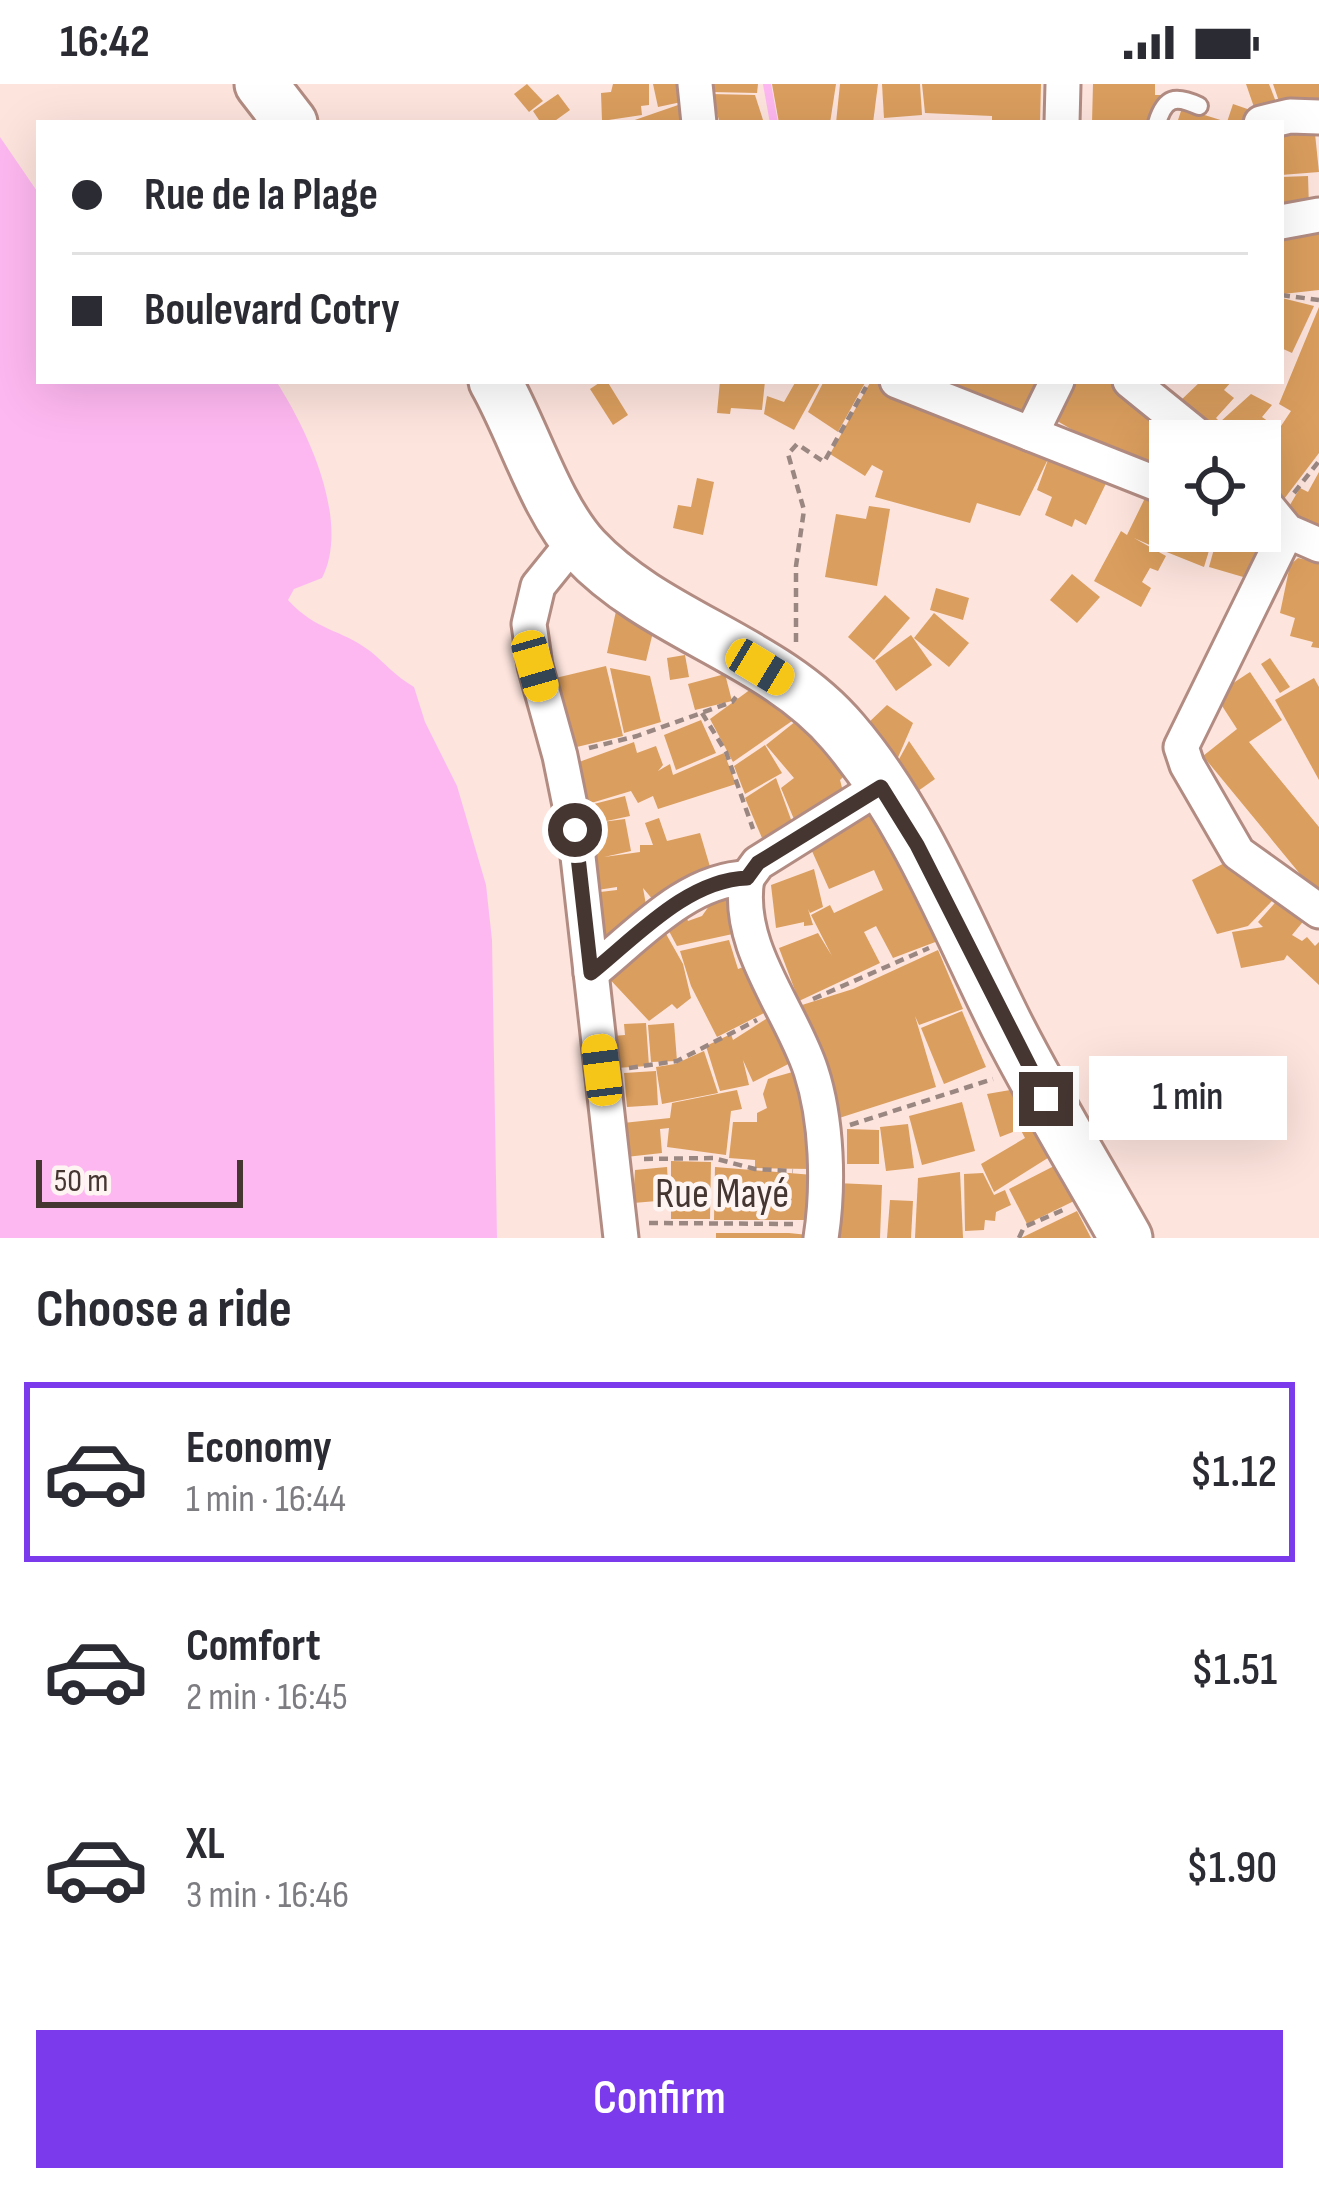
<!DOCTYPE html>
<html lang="en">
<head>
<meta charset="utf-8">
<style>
  body { margin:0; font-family:"Sofia Sans Condensed",sans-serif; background:#f7f7f7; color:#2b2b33; height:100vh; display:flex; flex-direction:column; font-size:45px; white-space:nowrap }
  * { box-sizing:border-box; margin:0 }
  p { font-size:39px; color:#7c7c81 }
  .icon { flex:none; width:66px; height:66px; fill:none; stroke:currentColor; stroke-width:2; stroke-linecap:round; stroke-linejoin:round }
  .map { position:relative; height:1154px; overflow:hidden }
  .drawer { display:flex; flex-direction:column; background:#fff; flex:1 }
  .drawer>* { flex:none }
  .guide { position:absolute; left:36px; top:36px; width:1248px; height:264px; border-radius:0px; box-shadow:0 12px 48px #0002; display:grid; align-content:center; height:264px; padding:0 36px; background:#fff }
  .tools { position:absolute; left:1149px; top:336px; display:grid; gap:24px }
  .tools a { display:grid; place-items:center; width:132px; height:132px; border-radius:0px; background:#fff; box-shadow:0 12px 48px #0002; font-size:60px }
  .scale { position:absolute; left:36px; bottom:30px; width:207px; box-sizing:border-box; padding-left:12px; border:6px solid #463632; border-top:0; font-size:33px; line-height:42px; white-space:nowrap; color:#463632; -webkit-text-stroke:9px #fef5f3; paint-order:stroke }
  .end { position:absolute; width:54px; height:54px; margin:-27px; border:15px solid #463632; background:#fff; box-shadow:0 0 0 6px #fff }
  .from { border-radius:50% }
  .bubble { position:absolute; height:84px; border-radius:0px; background:#fff; box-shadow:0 12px 48px #0002; font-size:39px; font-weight:600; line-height:84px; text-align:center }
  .car { position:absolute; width:36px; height:72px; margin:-36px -18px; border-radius:15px; box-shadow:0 0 9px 3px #0007; background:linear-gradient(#f5c518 24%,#345 0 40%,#f5c518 0 76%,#345 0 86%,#f5c518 0) }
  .guide b { display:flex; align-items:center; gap:42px; height:114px; font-size:45px }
  .guide b+b { border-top:3px solid #e1e1e2 }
  .guide i { width:30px; height:30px; background:#2b2b33 }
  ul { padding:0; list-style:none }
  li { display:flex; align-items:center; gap:36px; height:180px; margin:0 24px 18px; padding:0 12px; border:6px solid transparent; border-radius:0px }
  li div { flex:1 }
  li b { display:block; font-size:45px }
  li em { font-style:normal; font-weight:600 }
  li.on { border-color:#7c3aed }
  li>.icon { width:108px; height:108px; stroke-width:1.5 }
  h2 { padding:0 36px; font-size:54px; line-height:144px }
  .cta { display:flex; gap:24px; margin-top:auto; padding:24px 36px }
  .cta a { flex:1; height:138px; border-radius:0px; background:#7c3aed; color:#fff; font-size:48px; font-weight:600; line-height:138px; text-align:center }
  .status { display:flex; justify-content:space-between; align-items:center; height:84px; padding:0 60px; background:#fff; direction:ltr }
  .status svg { height:33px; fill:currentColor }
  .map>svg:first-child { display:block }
  .water { fill:#feb8f1 }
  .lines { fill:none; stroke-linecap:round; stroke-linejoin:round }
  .stream { stroke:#feb8f1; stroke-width:8 }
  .building { fill:#da9e5e }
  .lane-casing { stroke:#b28c82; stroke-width:22 }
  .street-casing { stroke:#b28c82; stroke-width:39 }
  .primary-casing { stroke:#b28c82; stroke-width:57 }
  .path { stroke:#9b8782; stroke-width:4.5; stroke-dasharray:9 6; stroke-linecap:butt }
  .lane { stroke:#fff; stroke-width:16 }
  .street { stroke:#fff; stroke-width:33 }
  .primary { stroke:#fff; stroke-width:51 }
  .route { stroke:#463632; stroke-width:15 }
  .labels { text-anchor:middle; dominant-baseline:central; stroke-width:9; stroke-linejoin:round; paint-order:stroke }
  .street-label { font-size:42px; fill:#463632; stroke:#fef5f3 }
</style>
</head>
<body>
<div class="status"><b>16:42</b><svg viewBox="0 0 49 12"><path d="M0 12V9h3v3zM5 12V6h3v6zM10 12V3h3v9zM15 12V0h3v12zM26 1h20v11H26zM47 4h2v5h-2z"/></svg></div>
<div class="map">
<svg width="1319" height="1154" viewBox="0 0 1319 1154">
  <rect width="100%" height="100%" fill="#fde4dd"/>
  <!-- water -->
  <path class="water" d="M0 53 39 110V297H276C307 345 351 437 322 494L294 505 288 516C316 547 341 545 370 567 386 580 394 591 414 603L425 638 457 702 486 801 492 856 497 1154H0Z"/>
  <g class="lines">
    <!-- stream -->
    <polyline class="stream" points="767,0 774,39"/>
  </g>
  <!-- building -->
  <g class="building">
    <polygon points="527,0 543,17 529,28 514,10"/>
    <polygon points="613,0 649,0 649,21 641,22 642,31 602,37 601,9 611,8"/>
    <polygon points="653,0 686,0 686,17 658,23"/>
    <polygon points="711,0 758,0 757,9 711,8"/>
    <polygon points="772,0 836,0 830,39 779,39"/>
    <polygon points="840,0 878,0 873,39 836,39"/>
    <polygon points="882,0 920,0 922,31 884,34"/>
    <polygon points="922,0 1041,0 1040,39 992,39 992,32 925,29"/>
    <polygon points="1093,0 1155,0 1155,11 1163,11 1159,39 1092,39"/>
    <polygon points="1246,0 1269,0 1276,18 1255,26"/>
    <polygon points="1273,0 1319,0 1319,29 1316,31 1305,15 1282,26"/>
    <polygon points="558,10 570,26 552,39 541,39 533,27"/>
    <polygon points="711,10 755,11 764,39 720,39"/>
    <polygon points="681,20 688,39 630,39 629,38"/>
    <polygon points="1233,20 1256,28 1252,39 1177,39 1182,24 1227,38"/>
    <polygon points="1314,40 1319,88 1281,91 1281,42"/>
    <polygon points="1308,92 1309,124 1281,125 1281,93"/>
    <polygon points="1319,145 1319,206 1283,210 1281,155"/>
    <polygon points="1282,214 1314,222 1292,269 1281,264"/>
    <polygon points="1319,223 1319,369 1281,419 1260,401 1260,357 1219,357 1211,348 1215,344 1179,318 1201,297 1232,297 1224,306 1234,314 1216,334 1220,338 1251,310 1272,321 1262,333 1279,345 1291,327 1279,320"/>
    <polygon points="602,297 607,297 628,331 613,341 590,305"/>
    <polygon points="720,297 765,297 762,326 731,324 730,330 717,329"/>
    <polygon points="796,297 821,297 794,346 764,330 767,312 784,318"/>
    <polygon points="824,297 866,297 838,348 808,328"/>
    <polygon points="871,297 881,297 1111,389 1086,441 1075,435 1072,443 1045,431 1052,413 1037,406 1049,373 1020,432 977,419 970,439 875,413 883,387 872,381 865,392 830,370"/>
    <polygon points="941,297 1042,297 1026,332"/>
    <polygon points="1066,297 1116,297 1176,338 1162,357 1170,363 1170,395 1156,395 1047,331"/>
    <polygon points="1319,388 1319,445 1287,426 1300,404 1308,408"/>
    <polygon points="697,394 714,398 703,451 673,444 678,421 691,423"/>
    <polygon points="1145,414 1170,426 1170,447 1161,466 1134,454 1166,472 1158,487 1150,484 1142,498 1151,504 1141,523 1094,497 1121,447 1127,451"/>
    <polygon points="869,422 890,425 877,502 825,493 836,430 866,435"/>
    <polygon points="1174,447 1215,447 1204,483 1164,467"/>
    <polygon points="1219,447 1253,447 1267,452 1250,495 1209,483"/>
    <polygon points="1298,474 1319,479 1319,564 1311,563 1313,558 1290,552 1295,534 1280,529 1290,481"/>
    <polygon points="1072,490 1100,513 1077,539 1050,516"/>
    <polygon points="936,504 969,514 963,536 930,526"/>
    <polygon points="885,511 910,534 874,576 848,553"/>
    <polygon points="616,527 653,548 646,577 607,569"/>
    <polygon points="934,529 969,559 949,583 914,554"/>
    <polygon points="911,551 932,581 896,607 875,577"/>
    <polygon points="685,571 689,593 670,596 667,574"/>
    <polygon points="1270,574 1290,603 1280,609 1261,580"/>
    <polygon points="606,582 623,652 564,666 547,596"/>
    <polygon points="610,584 650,592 661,638 624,649"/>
    <polygon points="1250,588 1282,636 1249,658 1319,743 1319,813 1203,672 1237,645 1215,611"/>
    <polygon points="725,590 732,617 695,626 688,600"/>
    <polygon points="1314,594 1319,603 1319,696 1275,616"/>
    <polygon points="751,605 792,637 733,678 710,635"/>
    <polygon points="887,621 913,639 896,678 866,641"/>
    <polygon points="701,636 716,669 676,686 664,651"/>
    <polygon points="796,637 845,691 840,696 845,715 796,740 781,704 794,694 766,661"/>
    <polygon points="909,657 935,695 918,707 898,677"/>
    <polygon points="634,658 637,669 656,662 663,681 658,687 670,680 673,691 724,669 736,700 658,725 653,712 638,719 631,707 578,723 568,682"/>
    <polygon points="765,661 782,689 745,710 734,682"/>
    <polygon points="776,694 793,741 762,754 745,714"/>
    <polygon points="625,712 630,732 602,738 625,735 631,767 604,773 640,768 640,761 653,761 645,739 659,734 667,757 700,749 711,786 654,817 643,804 648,832 597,861 592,809 617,806 617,803 591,807 582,723"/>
    <polygon points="877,727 906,797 914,799 938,857 893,874 876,842 864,848 880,879 799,917 779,864 818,849 832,872 811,831 830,821 834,829 883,806 874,786 829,805 807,756"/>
    <polygon points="1232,775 1273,816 1248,842 1217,850 1192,796"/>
    <polygon points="814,785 823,823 810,829 808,825 813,841 804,842 804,838 776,844 771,801"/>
    <polygon points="737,795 742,848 677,862 663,836 683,824 688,837 702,832 709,822 717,818 713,801"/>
    <polygon points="1281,812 1306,834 1292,851 1302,857 1307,853 1315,862 1319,858 1319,901 1287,871 1284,876 1241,884 1232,848 1263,843 1258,838"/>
    <polygon points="661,841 683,880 691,914 677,925 672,920 649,937 603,888"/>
    <polygon points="729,856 738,885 749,881 772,925 717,953 691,902 680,867"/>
    <polygon points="938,866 963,925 919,941 915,932 936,1003 836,1035 802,921 853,905"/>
    <polygon points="962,927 986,983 944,1000 921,944"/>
    <polygon points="774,930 800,974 753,998 743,976 749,1001 720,1007 706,962 731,950 733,956"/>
    <polygon points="646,939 649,982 615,984 613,952 625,951 624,940"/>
    <polygon points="674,939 677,977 651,978 648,941"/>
    <polygon points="704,967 718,1009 662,1020 656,983 675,980"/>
    <polygon points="656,987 658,1021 627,1023 624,989"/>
    <polygon points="796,987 804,1017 805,1043 811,1043 811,1085 755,1084 755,1076 729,1074 733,1038 757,1038 757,1029 767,1024 763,1010 768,995"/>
    <polygon points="1016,1005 1019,1021 1030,1020 1049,1057 1043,1061 1051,1072 994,1108 981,1080 1025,1054 1015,1035 1018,1046 1000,1053 987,1010"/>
    <polygon points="737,1006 742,1025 731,1027 726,1071 667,1063 669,1044 660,1045 662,1069 626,1073 623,1039 670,1034 672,1019"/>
    <polygon points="962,1018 975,1067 922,1081 909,1032"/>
    <polygon points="908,1040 914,1084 886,1087 880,1043"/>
    <polygon points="847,1045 879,1046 879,1080 847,1080"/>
    <polygon points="671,1077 711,1078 710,1135 671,1135"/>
    <polygon points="1056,1081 1074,1117 1027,1140 1009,1105"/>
    <polygon points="667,1083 669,1116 633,1119 635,1086"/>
    <polygon points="715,1083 813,1091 815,1136 714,1136"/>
    <polygon points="960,1088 963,1154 915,1154 918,1094"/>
    <polygon points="983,1089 994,1111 1005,1106 1011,1121 996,1128 995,1137 985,1136 984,1146 965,1147 964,1090"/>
    <polygon points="836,1099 882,1101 880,1154 834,1154"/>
    <polygon points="890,1116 913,1117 911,1154 887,1154"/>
    <polygon points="1077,1127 1091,1154 1021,1154"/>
    <polygon points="716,1149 789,1149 808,1151 807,1154 716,1154"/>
  </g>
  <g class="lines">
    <!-- lane casing -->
    <g class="lane-casing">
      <path id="lane" d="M1157 39C1165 13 1175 11 1199 22"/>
    </g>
    <!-- street casing -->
    <g class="street-casing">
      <g id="street">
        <polyline points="695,0 699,39"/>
        <polyline points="1062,39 1063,0"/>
        <polyline points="1261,39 1290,32 1319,33"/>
        <polyline points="1281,138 1319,131"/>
        <polyline points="897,297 1170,405"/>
        <polyline points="1130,297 1204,357"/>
        <polyline points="1031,350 1057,297"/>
        <polyline points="1260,414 1287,447 1319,461"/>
        <polyline points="1287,447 1181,663 1187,681 1238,769 1319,827"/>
        <polyline points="576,455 538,502 529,540 535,582 560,672 575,746 621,1154"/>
        <path d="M747 794C735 863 791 925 811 987 827 1036 829 1102 821 1154"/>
        <polyline points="747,794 758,779 881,702"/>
        <path d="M591 889C636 853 687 795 747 794"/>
      </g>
    </g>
    <!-- primary casing -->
    <g class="primary-casing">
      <g id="primary">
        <polyline points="261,0 291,39"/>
        <path d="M495 297C524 348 545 422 584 465 656 542 774 566 843 648 915 732 957 842 1006 940 1043 1013 1086 1083 1126 1154"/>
      </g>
    </g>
    <!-- path -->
    <g class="path">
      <polyline points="1281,211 1319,216"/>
      <polyline points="1294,409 1319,377"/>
      <polyline points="796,558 796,482 804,426 788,370 797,360 824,378 866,303"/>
      <polyline points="702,629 726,668 753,745"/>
      <polyline points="589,664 637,652 732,618 736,613"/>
      <polyline points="813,915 929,864"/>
      <polyline points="629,984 677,977 757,936"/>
      <polyline points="850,1041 993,995"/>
      <polyline points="644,1075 713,1074 755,1085 793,1087"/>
      <polyline points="649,1139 794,1140"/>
      <polyline points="1019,1154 1024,1143 1063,1126"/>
    </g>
    <!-- lane -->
    <use href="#lane" class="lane"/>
    <!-- street -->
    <use href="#street" class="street"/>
    <!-- primary -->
    <use href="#primary" class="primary"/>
  </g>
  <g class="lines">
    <!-- route -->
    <path class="route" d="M575 746 591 889C636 853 687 796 747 794L758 779 881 703 917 761 1046 1015"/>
  </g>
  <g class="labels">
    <!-- street labels -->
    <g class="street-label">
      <text x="722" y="1110">Rue Mayé</text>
    </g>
  </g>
</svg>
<div class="tools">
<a><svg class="icon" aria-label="locate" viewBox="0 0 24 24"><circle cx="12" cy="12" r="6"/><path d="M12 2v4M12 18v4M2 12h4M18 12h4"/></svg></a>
</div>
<div class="scale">50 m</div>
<i class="end from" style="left:575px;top:746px"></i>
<i class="end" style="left:1046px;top:1015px"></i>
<div class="bubble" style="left:1089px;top:972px;width:198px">1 min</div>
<i class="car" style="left:535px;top:582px;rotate:164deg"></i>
<i class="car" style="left:760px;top:583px;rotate:121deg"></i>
<i class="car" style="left:602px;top:986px;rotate:353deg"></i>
<div class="guide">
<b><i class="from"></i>Rue de la Plage</b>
<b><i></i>Boulevard Cotry</b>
</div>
</div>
<section class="drawer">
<h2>Choose a ride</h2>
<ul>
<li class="on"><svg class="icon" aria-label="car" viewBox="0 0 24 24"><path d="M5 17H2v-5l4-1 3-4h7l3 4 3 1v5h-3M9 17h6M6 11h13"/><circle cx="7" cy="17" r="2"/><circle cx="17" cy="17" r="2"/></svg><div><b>Economy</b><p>1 min · 16:44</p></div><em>$1.12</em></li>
<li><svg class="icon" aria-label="car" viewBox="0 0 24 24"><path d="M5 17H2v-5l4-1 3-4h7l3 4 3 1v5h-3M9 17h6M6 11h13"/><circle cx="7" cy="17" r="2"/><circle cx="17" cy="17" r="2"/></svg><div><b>Comfort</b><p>2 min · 16:45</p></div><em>$1.51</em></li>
<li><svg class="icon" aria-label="car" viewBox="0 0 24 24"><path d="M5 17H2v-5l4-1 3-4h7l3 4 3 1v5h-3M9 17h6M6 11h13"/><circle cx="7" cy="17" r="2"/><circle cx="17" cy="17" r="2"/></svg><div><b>XL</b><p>3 min · 16:46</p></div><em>$1.90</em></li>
</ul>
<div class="cta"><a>Confirm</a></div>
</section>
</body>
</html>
